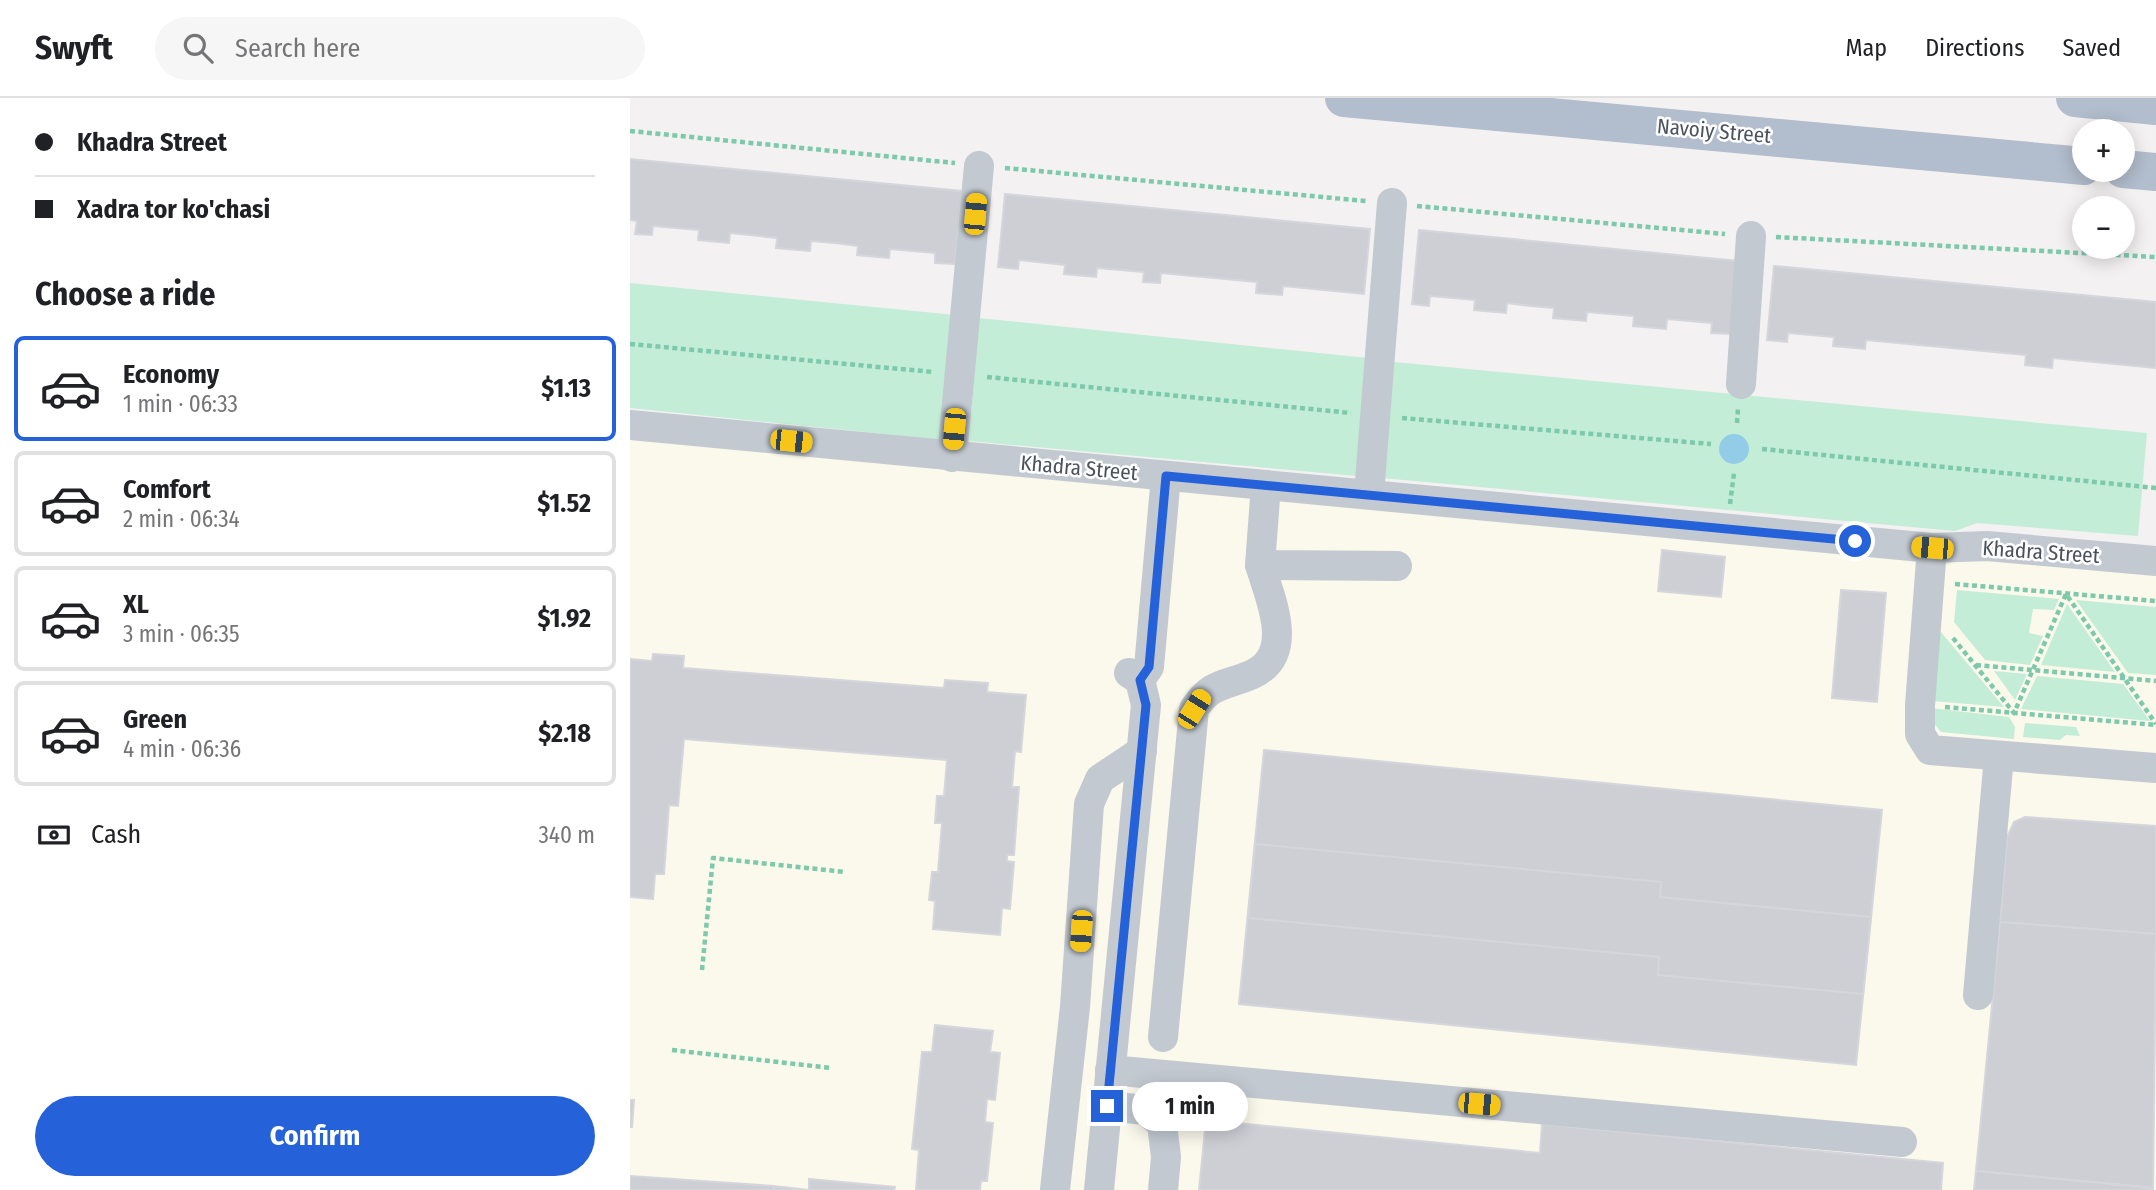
<!DOCTYPE html>
<html lang="en">
<head>
<meta charset="utf-8">
<style>
  body { margin:0; font-family:"Fira Sans Condensed",sans-serif; background:#f6f6f6; color:#202124; height:100vh; display:flex; flex-direction:column; font-size:26px; white-space:nowrap }
  * { box-sizing:border-box; margin:0 }
  p { font-size:23px; color:#757577 }
  .icon { flex:none; width:38px; height:38px; fill:none; stroke:currentColor; stroke-width:2; stroke-linecap:round; stroke-linejoin:round }
  .map { position:relative; flex:1; overflow:hidden }
  .details { display:flex; flex-direction:column; background:#fff; width:630px }
  .details>* { flex:none }
  .banner { display:grid; align-content:center; height:154px; padding:0 35px; background:#fff }
  .controls { position:absolute; left:1442px; top:21px; display:grid; gap:14px }
  .controls a { display:grid; place-items:center; width:63px; height:63px; border-radius:50%; background:#fff; box-shadow:0 4px 18px #0003; font-size:35px }
  .end { position:absolute; width:32px; height:32px; margin:-16px; border:9px solid #2561d8; background:#fff; box-shadow:0 0 0 4px #fff }
  .from { border-radius:50% }
  .bubble { position:absolute; height:49px; border-radius:24px; background:#fff; box-shadow:0 4px 18px #0003; font-size:23px; font-weight:700; line-height:49px; text-align:center }
  .car { position:absolute; width:21px; height:42px; margin:-21px -10px; border-radius:9px; box-shadow:0 0 5px 2px #0007; background:linear-gradient(#f5c518 24%,#345 0 40%,#f5c518 0 76%,#345 0 86%,#f5c518 0) }
  .banner b { display:flex; align-items:center; gap:24px; height:66px; font-size:26px }
  .banner b+b { border-top:2px solid #e0e0e0 }
  .banner i { width:18px; height:18px; background:#202124 }
  ul { padding:0; list-style:none }
  li { display:flex; align-items:center; gap:21px; height:105px; margin:0 14px 10px; padding:0 21px; border:4px solid #e0e0e0; border-radius:10px }
  li div { flex:1 }
  li b { display:block; font-size:26px }
  li em { font-style:normal; font-weight:700 }
  li.active { border-color:#2561d8 }
  li>.icon { width:63px; height:63px; stroke-width:1.5 }
  h2 { padding:0 35px; font-size:32px; line-height:84px }
  .pay { display:flex; align-items:center; gap:18px; height:77px; padding:0 35px; font-size:26px }
  .pay p { margin-inline-start:auto }
  .cta { display:flex; gap:14px; margin-top:auto; padding:14px 35px }
  .cta a { flex:1; height:80px; border-radius:42px; background:#2561d8; color:#fff; font-size:28px; font-weight:700; line-height:80px; text-align:center }
  header { display:flex; align-items:center; gap:42px; box-sizing:border-box; height:98px; padding:0 35px; background:#fff; border-bottom:2px solid #e0e0e0 }
  header strong { font-size:33px }
  nav { display:flex; gap:38px; margin-inline-start:auto; font-size:24px }
  .search { width:490px; height:63px; background:#f6f6f6; display:flex; align-items:center; gap:18px; box-sizing:border-box; padding:0 24px; border-radius:38px; color:#757577; font-size:26px }
  main { display:flex; flex:1; min-height:0 }
  .map>svg:first-child { display:block }
  .commercial { fill:#fbf8ec }
  .green { fill:#c3edd7 }
  .water { fill:#93cce7 }
  .building { fill:#cecfd5; stroke:#d5d6db; stroke-width:2 }
  .lines { fill:none; stroke-linecap:round; stroke-linejoin:round }
  .path { stroke:#7dc9ab; stroke-width:4.5; stroke-dasharray:5 3.5; stroke-linecap:butt }
  .minor { stroke:#c2c9d1; stroke-width:30 }
  .major { stroke:#b2bdcd; stroke-width:38 }
  .route { stroke:#2561d8; stroke-width:9 }
  .labels { text-anchor:middle; dominant-baseline:central; stroke-width:5; stroke-linejoin:round; paint-order:stroke }
  .street-label { font-size:21px; fill:#4a525d; stroke:#fff }
</style>
</head>
<body>
<header>
<strong>Swyft</strong>
<div class="search"><svg class="icon" aria-label="search" viewBox="0 0 24 24"><circle cx="10" cy="10" r="6"/><path d="M15 15l6 6"/></svg>Search here</div>
<nav><a>Map</a><a>Directions</a><a>Saved</a></nav>
</header>
<main>
<section class="details">
<div class="banner">
<b><i class="from"></i>Khadra Street</b>
<b><i></i>Xadra tor ko'chasi</b>
</div>
<h2>Choose a ride</h2>
<ul>
<li class="active"><svg class="icon" aria-label="car" viewBox="0 0 24 24"><path d="M5 17H2v-5l4-1 3-4h7l3 4 3 1v5h-3M9 17h6M6 11h13"/><circle cx="7" cy="17" r="2"/><circle cx="17" cy="17" r="2"/></svg><div><b>Economy</b><p>1 min · 06:33</p></div><em>$1.13</em></li>
<li><svg class="icon" aria-label="car" viewBox="0 0 24 24"><path d="M5 17H2v-5l4-1 3-4h7l3 4 3 1v5h-3M9 17h6M6 11h13"/><circle cx="7" cy="17" r="2"/><circle cx="17" cy="17" r="2"/></svg><div><b>Comfort</b><p>2 min · 06:34</p></div><em>$1.52</em></li>
<li><svg class="icon" aria-label="car" viewBox="0 0 24 24"><path d="M5 17H2v-5l4-1 3-4h7l3 4 3 1v5h-3M9 17h6M6 11h13"/><circle cx="7" cy="17" r="2"/><circle cx="17" cy="17" r="2"/></svg><div><b>XL</b><p>3 min · 06:35</p></div><em>$1.92</em></li>
<li><svg class="icon" aria-label="car" viewBox="0 0 24 24"><path d="M5 17H2v-5l4-1 3-4h7l3 4 3 1v5h-3M9 17h6M6 11h13"/><circle cx="7" cy="17" r="2"/><circle cx="17" cy="17" r="2"/></svg><div><b>Green</b><p>4 min · 06:36</p></div><em>$2.18</em></li>
</ul>
<div class="pay"><svg class="icon" aria-label="cash" viewBox="0 0 24 24"><path d="M3 7h18v10H3z"/><circle cx="12" cy="12" r="2"/></svg>Cash<p>340 m</p></div>
<div class="cta"><a>Confirm</a></div>
</section>
<div class="map">
<svg width="1526" height="1092" viewBox="0 0 1526 1092">
  <rect width="100%" height="100%" fill="#f3f1f1"/>
  <!-- commercial -->
  <polygon class="commercial" points="0,342 1526,476 1526,1092 0,1092"/>
  <!-- green -->
  <g class="green">
    <polygon points="0,185 325,217 313,342 0,310"/>
    <polygon points="349,220 738,260 727,378 339,343"/>
    <polygon points="764,264 1517,335 1508,438 1347,425 1325,433 752,380"/>
    <polygon points="1327,492 1429,501 1424,512 1403,511 1399,535 1413,538 1400,567 1355,562 1324,524"/>
    <polygon points="1446,502 1526,509 1526,577 1498,575"/>
    <polygon points="1437,506 1485,574 1411,567"/>
    <polygon points="1310,533 1374,609 1302,603"/>
    <polygon points="1364,573 1397,576 1385,602"/>
    <polygon points="1407,578 1493,586 1520,623 1391,611"/>
    <polygon points="1300,610 1379,619 1385,629 1384,641 1311,634 1302,623"/>
    <polygon points="1395,625 1446,629 1450,638 1436,637 1430,642 1393,639"/>
  </g>
  <!-- water -->
  <circle class="water" cx="1104" cy="351" r="15"/>
  <!-- building -->
  <g class="building">
    <polygon points="0,61 332,93 325,166 305,165 305,155 260,151 259,160 227,157 228,148 205,145 181,143 180,153 146,150 147,140 100,135 99,145 68,142 69,132 23,128 22,137 5,136 7,123 0,122"/>
    <polygon points="375,96 740,131 734,196 653,188 652,197 626,195 627,184 531,175 530,185 513,184 514,174 467,170 466,179 434,176 435,167 389,162 388,171 368,169"/>
    <polygon points="789,132 1109,163 1102,236 1081,235 1082,225 1037,221 1036,231 1003,228 1004,218 957,214 956,223 923,220 924,210 901,208 877,205 876,215 844,212 845,202 824,200 800,198 799,208 782,206"/>
    <polygon points="1144,168 1526,204 1526,270 1423,260 1422,270 1395,267 1396,257 1236,242 1235,251 1203,248 1204,239 1158,235 1157,244 1137,242"/>
    <polygon points="1032,452 1095,459 1091,499 1028,493"/>
    <polygon points="1211,492 1256,495 1247,604 1202,600"/>
    <polygon points="23,556 54,558 53,570 314,590 315,582 358,585 357,594 396,597 391,654 385,653 382,689 389,689 384,757 377,757 377,763 384,764 380,811 372,810 370,837 303,831 305,803 299,802 302,774 308,774 312,725 305,725 307,698 314,698 317,662 54,641 48,708 39,707 34,776 25,776 23,801 0,799 0,561 22,563"/>
    <polygon points="634,652 1252,712 1226,967 609,906"/>
    <polygon points="1395,719 1526,728 1526,836 1370,824 1377,739 1384,724"/>
    <polygon points="625,746 1031,784 1030,799 1241,819 1233,896 1028,877 1029,859 618,820"/>
    <polygon points="1370,824 1526,836 1523,1090 1346,1073"/>
    <polygon points="305,927 363,933 360,954 370,955 365,1002 357,1001 355,1024 363,1025 357,1083 351,1083 350,1092 286,1092 289,1052 282,1051 292,954 302,954"/>
    <polygon points="0,1002 4,1002 2,1029 0,1029"/>
    <polygon points="576,1022 910,1055 912,1026 1313,1065 1311,1092 569,1092"/>
    <polygon points="1346,1073 1523,1090 1523,1092 1344,1092"/>
    <polygon points="0,1078 144,1088 144,1092 0,1092"/>
    <polygon points="179,1081 265,1089 264,1092 144,1092 144,1088 179,1092"/>
  </g>
  <g class="lines">
    <!-- path -->
    <g class="path">
      <polyline points="0,33 325,65"/>
      <polyline points="375,70 736,103"/>
      <polyline points="787,108 1095,136"/>
      <polyline points="1146,139 1526,159"/>
      <polyline points="0,246 303,274"/>
      <polyline points="357,279 721,315"/>
      <polyline points="772,320 1081,346"/>
      <polyline points="1107,325 1108,311"/>
      <polyline points="1132,351 1526,390"/>
      <polyline points="1100,406 1104,375"/>
      <polyline points="1325,486 1526,503"/>
      <polyline points="1323,540 1384,615 1436,496 1526,626"/>
      <polyline points="1346,567 1526,583"/>
      <polyline points="1315,609 1526,627"/>
      <polyline points="72,872 83,760 215,774"/>
      <polyline points="42,952 201,970"/>
    </g>
    <!-- minor -->
    <g class="minor">
      <polyline points="1111,286 1121,138"/>
      <polyline points="0,327 1302,450 1357,448 1526,463"/>
      <polyline points="322,359 349,68"/>
      <polyline points="636,387 630,467 767,468"/>
      <polyline points="739,396 762,105"/>
      <polyline points="1302,450 1290,607 1290,636 1300,652 1526,670"/>
      <polyline points="510,582 519,569 536,378"/>
      <polyline points="1348,897 1369,658"/>
      <path d="M533 939 564 611C582 583 597 588 623 576 666 555 640 500 630 467"/>
      <polyline points="480,972 1272,1044"/>
      <polyline points="477,1008 515,1012 532,1026 536,1059 533,1092"/>
      <polyline points="425,1092 445,909 459,706 470,681 512,653"/>
      <polyline points="469,1092 516,607 510,582 499,575"/>
    </g>
    <!-- major -->
    <g class="major">
      <polyline points="714,0 1454,68"/>
      <polyline points="1445,0 1526,8"/>
      <polyline points="1493,71 1526,74"/>
    </g>
  </g>
  <g class="lines">
    <!-- route -->
    <polyline class="route" points="477,1008 516,607 510,582 519,569 536,378 1225,443"/>
  </g>
  <g class="labels">
    <!-- street labels -->
    <g class="street-label">
      <text transform="translate(1084 33) rotate(5)">Navoiy Street</text>
      <text transform="translate(449 370) rotate(5)">Khadra Street</text>
      <text transform="translate(1411 454) rotate(4)">Khadra Street</text>
    </g>
  </g>
</svg>
<div class="controls">
<a>+</a>
<a>−</a>
</div>
<i class="end from" style="left:1225px;top:443px"></i>
<i class="end" style="left:477px;top:1008px"></i>
<div class="bubble" style="left:502px;top:984px;width:116px">1 min</div>
<i class="car" style="left:345px;top:116px;rotate:5deg"></i>
<i class="car" style="left:324px;top:331px;rotate:185deg"></i>
<i class="car" style="left:161px;top:343px;rotate:96deg"></i>
<i class="car" style="left:1302px;top:450px;rotate:275deg"></i>
<i class="car" style="left:564px;top:611px;rotate:32deg"></i>
<i class="car" style="left:451px;top:833px;rotate:184deg"></i>
<i class="car" style="left:849px;top:1006px;rotate:95deg"></i>
</div>
</main>
</body>
</html>
